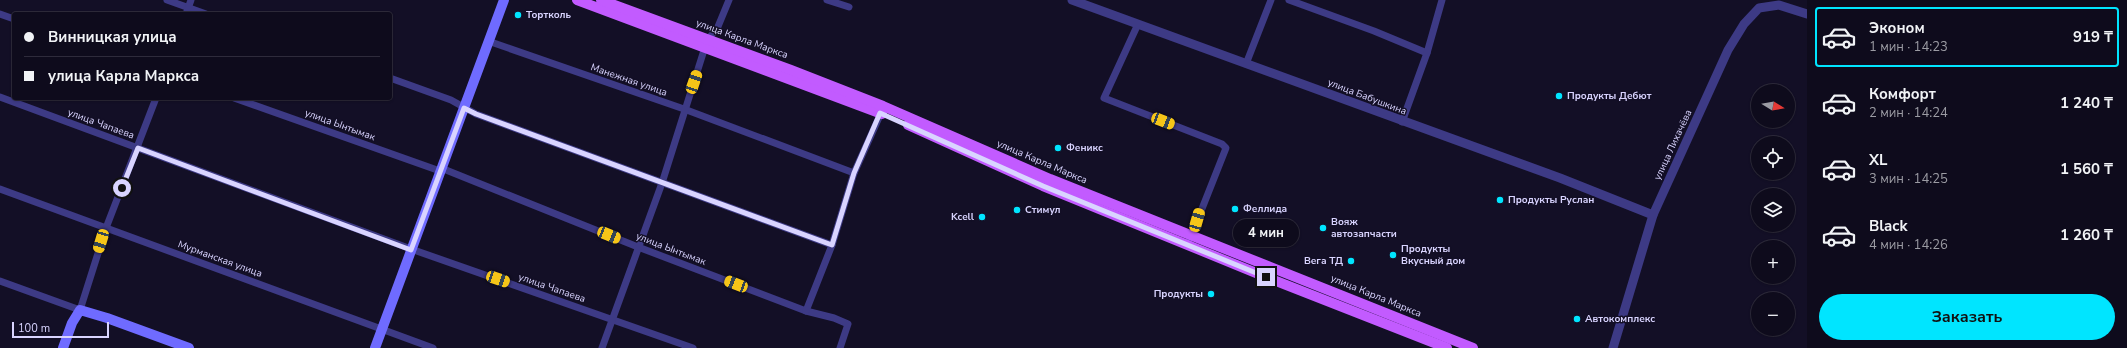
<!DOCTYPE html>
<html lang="ru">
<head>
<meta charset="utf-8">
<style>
  body { margin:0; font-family:"Nunito Sans",sans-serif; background:#171425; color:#f1f3f6; height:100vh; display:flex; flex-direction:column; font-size:15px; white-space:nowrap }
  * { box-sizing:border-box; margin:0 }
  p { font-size:13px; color:#9b9ba3 }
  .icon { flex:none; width:22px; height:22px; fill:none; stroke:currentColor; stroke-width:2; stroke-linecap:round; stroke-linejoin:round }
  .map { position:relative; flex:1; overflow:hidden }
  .side { display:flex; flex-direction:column; background:#0e0b1c; width:320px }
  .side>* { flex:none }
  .guide { position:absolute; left:12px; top:12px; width:380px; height:88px; border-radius:4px; box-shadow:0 1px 3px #0004,0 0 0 1px #2e2b3b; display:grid; align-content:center; height:88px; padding:0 12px; background:#0e0b1c }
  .needle { width:26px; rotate:101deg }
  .controls { position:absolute; left:1751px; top:84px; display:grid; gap:8px }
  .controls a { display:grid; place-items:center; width:44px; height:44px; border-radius:50%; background:#0e0b1c; box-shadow:0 1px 3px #0004,0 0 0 1px #2e2b3b; font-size:20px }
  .scale { position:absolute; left:12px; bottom:10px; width:97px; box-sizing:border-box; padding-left:4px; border:2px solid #d9d4ff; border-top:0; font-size:11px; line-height:14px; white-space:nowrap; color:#d9d4ff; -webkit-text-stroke:3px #130f26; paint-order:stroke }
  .end { position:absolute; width:18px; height:18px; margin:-9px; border:5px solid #d9d4ff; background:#111; box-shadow:0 0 0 2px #111 }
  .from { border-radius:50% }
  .bubble { position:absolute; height:28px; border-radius:14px; background:#0e0b1c; box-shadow:0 1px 3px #0004,0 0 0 1px #2e2b3b; font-size:13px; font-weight:700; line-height:28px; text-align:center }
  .car { position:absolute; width:12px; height:24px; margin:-12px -6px; border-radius:5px; box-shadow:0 0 3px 1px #0007; background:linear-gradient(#f5c518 24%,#345 0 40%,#f5c518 0 76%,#345 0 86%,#f5c518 0) }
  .guide b { display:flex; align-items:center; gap:14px; height:38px; font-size:15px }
  .guide b+b { border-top:1px solid #2e2b3b }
  .guide i { width:10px; height:10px; background:#f1f3f6 }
  ul { padding:7px 0 0; list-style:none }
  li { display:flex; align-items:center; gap:12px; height:60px; margin:0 8px 6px; padding:0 4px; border:2px solid transparent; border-radius:4px }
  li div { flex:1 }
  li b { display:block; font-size:15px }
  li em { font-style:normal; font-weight:700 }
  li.on { border-color:#00e5ff }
  li>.icon { width:36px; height:36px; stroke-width:1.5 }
  .primary-button { display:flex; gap:8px; margin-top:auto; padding:8px 12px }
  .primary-button a { flex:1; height:46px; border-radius:24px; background:#00e5ff; color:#111; font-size:16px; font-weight:700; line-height:46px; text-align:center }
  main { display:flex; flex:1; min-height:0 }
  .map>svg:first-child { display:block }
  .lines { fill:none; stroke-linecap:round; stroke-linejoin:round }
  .minor { stroke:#3d3a85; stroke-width:7 }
  .tertiary { stroke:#3d3a85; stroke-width:9 }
  .secondary { stroke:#6f6bff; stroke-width:10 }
  .primary { stroke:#c25bff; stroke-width:10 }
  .route { stroke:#d9d4ff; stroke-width:5 }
  .poi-dot { fill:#00e5ff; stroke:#130f26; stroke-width:1.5 }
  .labels { text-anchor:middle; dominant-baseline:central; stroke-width:3; stroke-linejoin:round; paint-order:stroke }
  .poi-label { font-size:10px; font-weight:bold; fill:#d9d4ff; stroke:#130f26; text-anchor:start }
  .street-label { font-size:10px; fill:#d9d4ff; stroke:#130f26 }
</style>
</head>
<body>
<main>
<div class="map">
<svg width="1807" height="348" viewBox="0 0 1807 348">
  <rect width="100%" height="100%" fill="#130f26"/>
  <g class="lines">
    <!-- minor -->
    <g class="minor">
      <polyline points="167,0 206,14"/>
      <polyline points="827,0 849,7"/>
      <polyline points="1289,0 1374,31 1427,53"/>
      <polyline points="0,14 14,19"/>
      <polyline points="186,14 191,0"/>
      <polyline points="1138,24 1104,98 1222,144 1226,148 1190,239"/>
      <polyline points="708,39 717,29 729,0"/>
      <polyline points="488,41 684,109 854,173"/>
      <polyline points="1246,64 1271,0"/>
      <polyline points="390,78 451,100 476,114 832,245"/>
      <polyline points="0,97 411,249 693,348"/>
      <polyline points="234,98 440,171"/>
      <polyline points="1402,122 1427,53 1442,0"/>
      <polyline points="441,168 638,247 806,311 834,318 848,324 840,348"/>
      <polyline points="0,189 433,348"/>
      <polyline points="0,281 80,310 106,228 156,98"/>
      <polyline points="806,311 832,245 854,173 881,113"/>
      <polyline points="602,348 662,183 705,47"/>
    </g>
    <!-- tertiary -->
    <g class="tertiary">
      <polyline points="1072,0 1560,178 1653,215"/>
      <polyline points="1613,348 1653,215 1728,50 1744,24 1759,8 1779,5 1807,14"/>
    </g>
    <!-- secondary -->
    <g class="secondary">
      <polyline points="63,348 72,323 80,310 107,318 189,348"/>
      <polyline points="375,348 504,0"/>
    </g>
    <!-- primary -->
    <g class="primary">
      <polyline points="577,0 882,114"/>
      <polyline points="601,0 791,70 883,106 1050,179 1473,348"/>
      <polyline points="908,125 1043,186 1266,277 1447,348"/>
    </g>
  </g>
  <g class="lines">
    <!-- route -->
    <polyline class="route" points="122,188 138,148 411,250 464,108 476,114 832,245 854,173 880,113 1043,186 1266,277"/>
  </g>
  <!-- markers -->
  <g class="poi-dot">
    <circle cx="518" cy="15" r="4"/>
    <circle cx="1559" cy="96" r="4"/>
    <circle cx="1058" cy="148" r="4"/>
    <circle cx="1500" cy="200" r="4"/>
    <circle cx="1235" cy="209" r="4"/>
    <circle cx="1017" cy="210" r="4"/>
    <circle cx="982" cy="217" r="4"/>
    <circle cx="1323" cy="228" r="4"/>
    <circle cx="1393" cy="255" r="4"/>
    <circle cx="1351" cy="261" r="4"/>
    <circle cx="1211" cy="294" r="4"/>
    <circle cx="1577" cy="319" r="4"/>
  </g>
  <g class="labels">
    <!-- poi labels -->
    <g class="poi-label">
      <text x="526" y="15">Тортколь</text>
      <text x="1567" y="96">Продукты Дебют</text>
      <text x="1066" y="148">Феникс</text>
      <text x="1508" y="200">Продукты Руслан</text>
      <text x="1243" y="209">Феллида</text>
      <text x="1025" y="210">Стимул</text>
      <text x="974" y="217" text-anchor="end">Kcell</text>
      <text x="1331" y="222">Вояж<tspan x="1331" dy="12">автозапчасти</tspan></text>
      <text x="1401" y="249">Продукты<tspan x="1401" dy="12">Вкусный дом</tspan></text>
      <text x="1343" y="261" text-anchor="end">Вега ТД</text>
      <text x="1203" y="294" text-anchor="end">Продукты</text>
      <text x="1585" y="319">Автокомплекс</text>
    </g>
    <!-- street labels -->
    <g class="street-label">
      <text transform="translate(742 39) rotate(20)">улица Карла Маркса</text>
      <text transform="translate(629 80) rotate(19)">Манежная улица</text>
      <text transform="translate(1367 97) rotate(21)">улица Бабушкина</text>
      <text transform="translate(101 124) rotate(20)">улица Чапаева</text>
      <text transform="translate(340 125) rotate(20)">улица Ынтымак</text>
      <text transform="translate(1673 145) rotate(-65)">улица Лихачёва</text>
      <text transform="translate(1042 162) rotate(23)">улица Карла Маркса</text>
      <text transform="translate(671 249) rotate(21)">улица Ынтымак</text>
      <text transform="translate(220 259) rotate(20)">Мурманская улица</text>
      <text transform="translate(552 288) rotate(19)">улица Чапаева</text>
      <text transform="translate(1376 296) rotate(22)">улица Карла Маркса</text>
    </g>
  </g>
</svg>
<div class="controls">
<a><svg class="needle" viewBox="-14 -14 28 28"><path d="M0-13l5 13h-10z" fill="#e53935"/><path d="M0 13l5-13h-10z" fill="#9b9ba3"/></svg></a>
<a><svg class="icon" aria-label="locate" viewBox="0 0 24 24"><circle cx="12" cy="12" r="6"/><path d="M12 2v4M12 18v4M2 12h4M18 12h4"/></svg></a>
<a><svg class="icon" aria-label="layers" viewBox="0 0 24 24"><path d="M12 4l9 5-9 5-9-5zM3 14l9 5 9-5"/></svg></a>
<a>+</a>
<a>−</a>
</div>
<div class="scale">100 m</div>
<i class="end from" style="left:122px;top:188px"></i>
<i class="end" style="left:1266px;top:277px"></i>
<div class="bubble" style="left:1233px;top:219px;width:66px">4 мин</div>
<i class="car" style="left:694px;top:82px;rotate:19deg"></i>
<i class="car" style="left:1163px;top:121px;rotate:111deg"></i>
<i class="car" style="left:1197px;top:220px;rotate:16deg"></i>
<i class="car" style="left:609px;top:235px;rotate:112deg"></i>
<i class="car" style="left:101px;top:241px;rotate:197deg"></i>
<i class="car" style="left:498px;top:279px;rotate:109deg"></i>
<i class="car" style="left:736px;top:284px;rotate:291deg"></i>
<div class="guide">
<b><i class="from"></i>Винницкая улица</b>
<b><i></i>улица Карла Маркса</b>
</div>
</div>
<section class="side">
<ul>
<li class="on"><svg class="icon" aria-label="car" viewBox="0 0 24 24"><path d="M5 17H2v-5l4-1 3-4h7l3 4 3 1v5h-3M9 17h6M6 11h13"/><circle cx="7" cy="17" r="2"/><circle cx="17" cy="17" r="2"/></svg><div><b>Эконом</b><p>1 мин · 14:23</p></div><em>919 ₸</em></li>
<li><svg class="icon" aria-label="car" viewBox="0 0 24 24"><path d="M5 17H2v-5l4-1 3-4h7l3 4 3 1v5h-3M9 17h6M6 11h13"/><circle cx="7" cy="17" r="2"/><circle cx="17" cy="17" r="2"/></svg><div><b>Комфорт</b><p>2 мин · 14:24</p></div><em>1 240 ₸</em></li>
<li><svg class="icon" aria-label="car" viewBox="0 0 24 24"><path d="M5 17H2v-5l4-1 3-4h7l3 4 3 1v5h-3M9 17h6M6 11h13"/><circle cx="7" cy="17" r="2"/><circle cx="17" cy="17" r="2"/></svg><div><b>XL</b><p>3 мин · 14:25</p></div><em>1 560 ₸</em></li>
<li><svg class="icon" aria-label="car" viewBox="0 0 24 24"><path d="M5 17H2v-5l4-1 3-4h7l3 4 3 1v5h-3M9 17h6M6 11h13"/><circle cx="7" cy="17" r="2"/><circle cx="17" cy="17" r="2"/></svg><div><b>Black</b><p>4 мин · 14:26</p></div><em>1 260 ₸</em></li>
</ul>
<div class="primary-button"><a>Заказать</a></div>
</section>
</main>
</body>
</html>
